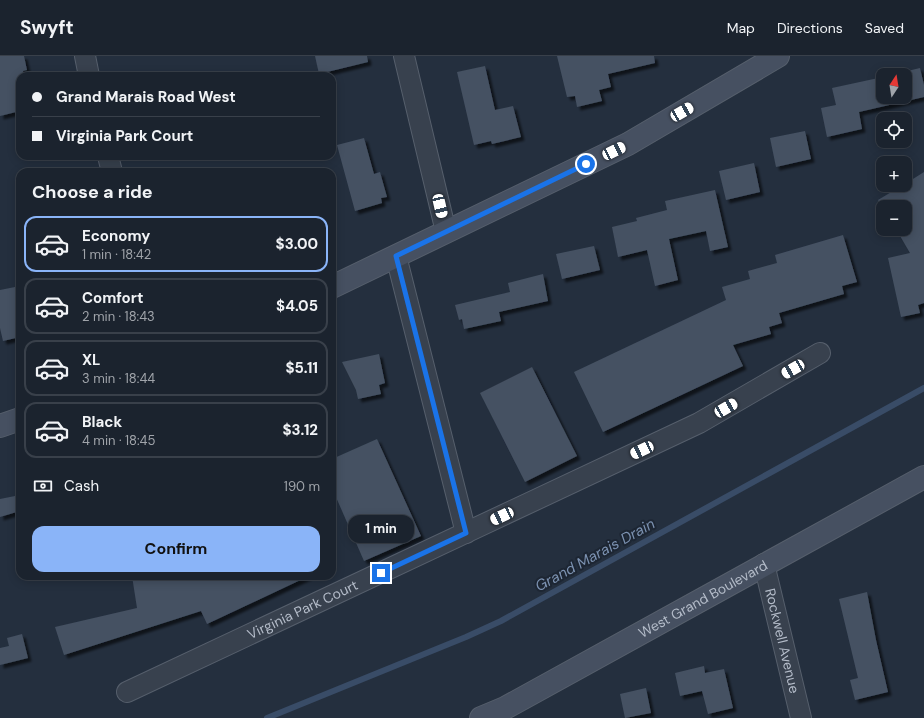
<!DOCTYPE html>
<html lang="en">
<head>
<meta charset="utf-8">
<style>
  body { margin:0; font-family:"DM Sans",sans-serif; background:#242b36; color:#f1f3f6; height:100vh; display:flex; flex-direction:column; font-size:15px; white-space:nowrap }
  * { box-sizing:border-box; margin:0 }
  p { font-size:13px; color:#a0a4aa }
  .icon { flex:none; width:22px; height:22px; fill:none; stroke:currentColor; stroke-width:2; stroke-linecap:round; stroke-linejoin:round }
  .map { position:relative; flex:1; overflow:hidden }
  .panel { position:absolute; left:16px; top:112px; width:320px; height:412px; display:flex; flex-direction:column; background:#1b232e; border-radius:12px; box-shadow:0 2px 10px #0003,0 0 0 1px #39404a }
  .panel>* { flex:none }
  .top-card { position:absolute; left:16px; top:16px; width:320px; height:88px; border-radius:12px; box-shadow:0 2px 10px #0003,0 0 0 1px #39404a; display:grid; align-content:center; height:88px; padding:0 16px; background:#1b232e }
  .needle { width:26px; rotate:12deg }
  .buttons { position:absolute; left:876px; top:12px; display:grid; gap:8px }
  .buttons a { display:grid; place-items:center; width:36px; height:36px; border-radius:8px; background:#1b232e; box-shadow:0 2px 10px #0003,0 0 0 1px #39404a; font-size:20px }
  .end { position:absolute; width:18px; height:18px; margin:-9px; border:5px solid #1a73e8; background:#fff; box-shadow:0 0 0 2px #fff }
  .from { border-radius:50% }
  .bubble { position:absolute; height:28px; border-radius:12px; background:#1b232e; box-shadow:0 2px 10px #0003,0 0 0 1px #39404a; font-size:13px; font-weight:700; line-height:28px; text-align:center }
  .car { position:absolute; width:12px; height:24px; margin:-12px -6px; border-radius:5px; box-shadow:0 0 3px 1px #0007; background:linear-gradient(#fff 24%,#345 0 40%,#fff 0 76%,#345 0 86%,#fff 0) }
  .top-card b { display:flex; align-items:center; gap:14px; height:38px; font-size:15px }
  .top-card b+b { border-top:1px solid #39404a }
  .top-card i { width:10px; height:10px; background:#f1f3f6 }
  ul { padding:0; list-style:none }
  li { display:flex; align-items:center; gap:12px; height:56px; margin:0 8px 6px; padding:0 8px; border:2px solid #39404a; border-radius:12px }
  li div { flex:1 }
  li b { display:block; font-size:15px }
  li em { font-style:normal; font-weight:700 }
  li.on { border-color:#8ab4f8 }
  li>.icon { width:36px; height:36px; stroke-width:1.5 }
  h2 { padding:0 16px; font-size:18px; line-height:48px }
  .pay { display:flex; align-items:center; gap:10px; height:44px; padding:0 16px; font-size:15px }
  .pay p { margin-inline-start:auto }
  .cta { display:flex; gap:8px; margin-top:auto; padding:8px 16px }
  .cta a { flex:1; height:46px; border-radius:12px; background:#8ab4f8; color:#111; font-size:16px; font-weight:700; line-height:46px; text-align:center }
  header { display:flex; align-items:center; gap:24px; box-sizing:border-box; height:56px; padding:0 20px; background:#1b232e; border-bottom:1px solid #39404a }
  header strong { font-size:19px }
  nav { display:flex; gap:22px; margin-inline-start:auto; font-size:14px }
  .map>svg:first-child { display:block }
  .lines { fill:none; stroke-linecap:round; stroke-linejoin:round }
  .stream { stroke:#394c67; stroke-width:6 }
  .building { fill:#455162; filter:url(#shadow) }
  .street-casing { stroke:#565f6c; stroke-width:22 }
  .secondary-casing { stroke:#565f6c; stroke-width:24 }
  .street { stroke:#38414e; stroke-width:20 }
  .secondary { stroke:#465061; stroke-width:22 }
  .route { stroke:#1a73e8; stroke-width:5 }
  .labels { text-anchor:middle; dominant-baseline:central; stroke-width:4; stroke-linejoin:round; paint-order:stroke }
  .street-label { font-size:14px; fill:#b4bcc9; stroke:#1d2633 }
  .water-label { font-size:15px; font-style:italic; fill:#7c92b1; stroke:#1d2633 }
</style>
</head>
<body>
<header>
<strong>Swyft</strong>
<nav><a>Map</a><a>Directions</a><a>Saved</a></nav>
</header>
<div class="map">
<svg width="924" height="662" viewBox="0 0 924 662">
  <defs>
    <filter id="shadow"><feDropShadow dx="3.5" dy="3.5" stdDeviation="1" flood-color="#0009"/></filter>
  </defs>
  <rect width="100%" height="100%" fill="#242f3e"/>
  <g class="lines">
    <!-- stream -->
    <polyline class="stream" points="267,662 466,581 501,565 924,332"/>
  </g>
  <!-- building -->
  <g class="building">
    <polygon points="0,0 24,0 27,14 23,15 24,20 20,20 20,55 0,60"/>
    <polygon points="315,0 367,0 368,6 319,18"/>
    <polygon points="557,0 654,0 655,7 608,18 611,31 599,34 602,45 577,51 575,40 567,41"/>
    <polygon points="485,10 495,54 513,50 521,81 492,88 491,85 474,89 457,16"/>
    <polygon points="920,12 924,29 924,41 859,56 862,73 827,81 821,52 836,49 832,32 883,21 883,41 905,41 905,19 891,19"/>
    <polygon points="805,75 811,103 776,111 770,82"/>
    <polygon points="364,82 374,118 380,116 387,141 381,142 382,147 355,155 337,89"/>
    <polygon points="754,107 760,136 726,144 719,115"/>
    <polygon points="924,116 924,247 918,249 920,257 901,261 888,202 910,197 896,173 905,173 905,151 883,152 878,144 903,129 905,129 905,128"/>
    <polygon points="715,134 728,191 710,195 706,175 669,183 678,224 655,230 647,194 618,201 612,171 637,165 636,162 667,154 665,145"/>
    <polygon points="843,179 857,226 842,230 844,238 779,257 782,267 769,271 771,278 733,289 743,310 603,376 574,316 726,244 722,231 750,223 748,215 777,207 775,199"/>
    <polygon points="594,190 600,214 562,223 556,198"/>
    <polygon points="543,218 548,245 499,256 501,265 464,273 462,263 459,264 455,249 510,236 508,227"/>
    <polygon points="20,230 20,281 3,285 0,272 0,234"/>
    <polygon points="379,298 385,327 379,329 381,338 358,343 356,334 342,306"/>
    <polygon points="532,311 577,400 525,426 480,337"/>
    <polygon points="377,383 421,480 364,505 332,432 332,403"/>
    <polygon points="20,439 20,455 0,461 0,443"/>
    <polygon points="132,520 309,520 207,568 201,555 64,599 55,571 137,552"/>
    <polygon points="867,536 876,584 888,636 855,644 850,624 858,622 839,543"/>
    <polygon points="22,578 28,602 0,609 0,592 9,590 7,582"/>
    <polygon points="704,610 705,617 724,613 733,652 708,658 702,635 680,640 675,617"/>
    <polygon points="646,632 651,657 625,662 620,638"/>
  </g>
  <g class="lines">
    <!-- street casing -->
    <g class="street-casing">
      <g id="street">
        <polyline points="85,0 89,20"/>
        <polyline points="404,0 446,176"/>
        <polyline points="108,100 112,116"/>
        <polyline points="396,200 466,477"/>
        <path id="s1" d="M764 508 801 662"/>
        <path id="s2" d="M127 636 699 367 820 297"/>
      </g>
    </g>
    <!-- secondary casing -->
    <g class="secondary-casing">
      <g id="secondary">
        <polyline points="332,231 628,88 778,0"/>
        <polyline points="0,370 20,363"/>
        <path id="s3" d="M481 662 505 652 924 421"/>
      </g>
    </g>
    <!-- street -->
    <use href="#street" class="street"/>
    <!-- secondary -->
    <use href="#secondary" class="secondary"/>
  </g>
  <g class="lines">
    <!-- route -->
    <polyline class="route" points="381,517 466,477 396,200 586,108"/>
  </g>
  <g class="labels">
    <!-- street labels -->
    <g class="street-label">
      <text stroke="none"><textPath href="#s3" startOffset="252">West Grand Boulevard</textPath></text>
      <text stroke="none"><textPath href="#s2" startOffset="194">Virginia Park Court</textPath></text>
      <text stroke="none"><textPath href="#s1" startOffset="79">Rockwell Avenue</textPath></text>
    </g>
    <!-- water labels -->
    <g class="water-label">
      <text transform="translate(595 499) rotate(-29)">Grand Marais Drain</text>
    </g>
  </g>
</svg>
<div class="buttons">
<a><svg class="needle" viewBox="-14 -14 28 28"><path d="M0-13l5 13h-10z" fill="#e53935"/><path d="M0 13l5-13h-10z" fill="#a0a4aa"/></svg></a>
<a><svg class="icon" aria-label="locate" viewBox="0 0 24 24"><circle cx="12" cy="12" r="6"/><path d="M12 2v4M12 18v4M2 12h4M18 12h4"/></svg></a>
<a>+</a>
<a>−</a>
</div>
<i class="end from" style="left:586px;top:108px"></i>
<i class="end" style="left:381px;top:517px"></i>
<div class="bubble" style="left:348px;top:459px;width:66px">1 min</div>
<i class="car" style="left:682px;top:56px;rotate:60deg"></i>
<i class="car" style="left:614px;top:95px;rotate:64deg"></i>
<i class="car" style="left:440px;top:150px;rotate:167deg"></i>
<i class="car" style="left:793px;top:313px;rotate:240deg"></i>
<i class="car" style="left:726px;top:352px;rotate:60deg"></i>
<i class="car" style="left:642px;top:394px;rotate:245deg"></i>
<i class="car" style="left:502px;top:460px;rotate:245deg"></i>
<div class="top-card">
<b><i class="from"></i>Grand Marais Road West</b>
<b><i></i>Virginia Park Court</b>
</div>
<section class="panel">
<h2>Choose a ride</h2>
<ul>
<li class="on"><svg class="icon" aria-label="car" viewBox="0 0 24 24"><path d="M5 17H2v-5l4-1 3-4h7l3 4 3 1v5h-3M9 17h6M6 11h13"/><circle cx="7" cy="17" r="2"/><circle cx="17" cy="17" r="2"/></svg><div><b>Economy</b><p>1 min · 18:42</p></div><em>$3.00</em></li>
<li><svg class="icon" aria-label="car" viewBox="0 0 24 24"><path d="M5 17H2v-5l4-1 3-4h7l3 4 3 1v5h-3M9 17h6M6 11h13"/><circle cx="7" cy="17" r="2"/><circle cx="17" cy="17" r="2"/></svg><div><b>Comfort</b><p>2 min · 18:43</p></div><em>$4.05</em></li>
<li><svg class="icon" aria-label="car" viewBox="0 0 24 24"><path d="M5 17H2v-5l4-1 3-4h7l3 4 3 1v5h-3M9 17h6M6 11h13"/><circle cx="7" cy="17" r="2"/><circle cx="17" cy="17" r="2"/></svg><div><b>XL</b><p>3 min · 18:44</p></div><em>$5.11</em></li>
<li><svg class="icon" aria-label="car" viewBox="0 0 24 24"><path d="M5 17H2v-5l4-1 3-4h7l3 4 3 1v5h-3M9 17h6M6 11h13"/><circle cx="7" cy="17" r="2"/><circle cx="17" cy="17" r="2"/></svg><div><b>Black</b><p>4 min · 18:45</p></div><em>$3.12</em></li>
</ul>
<div class="pay"><svg class="icon" aria-label="cash" viewBox="0 0 24 24"><path d="M3 7h18v10H3z"/><circle cx="12" cy="12" r="2"/></svg>Cash<p>190 m</p></div>
<div class="cta"><a>Confirm</a></div>
</section>
</div>
</body>
</html>
